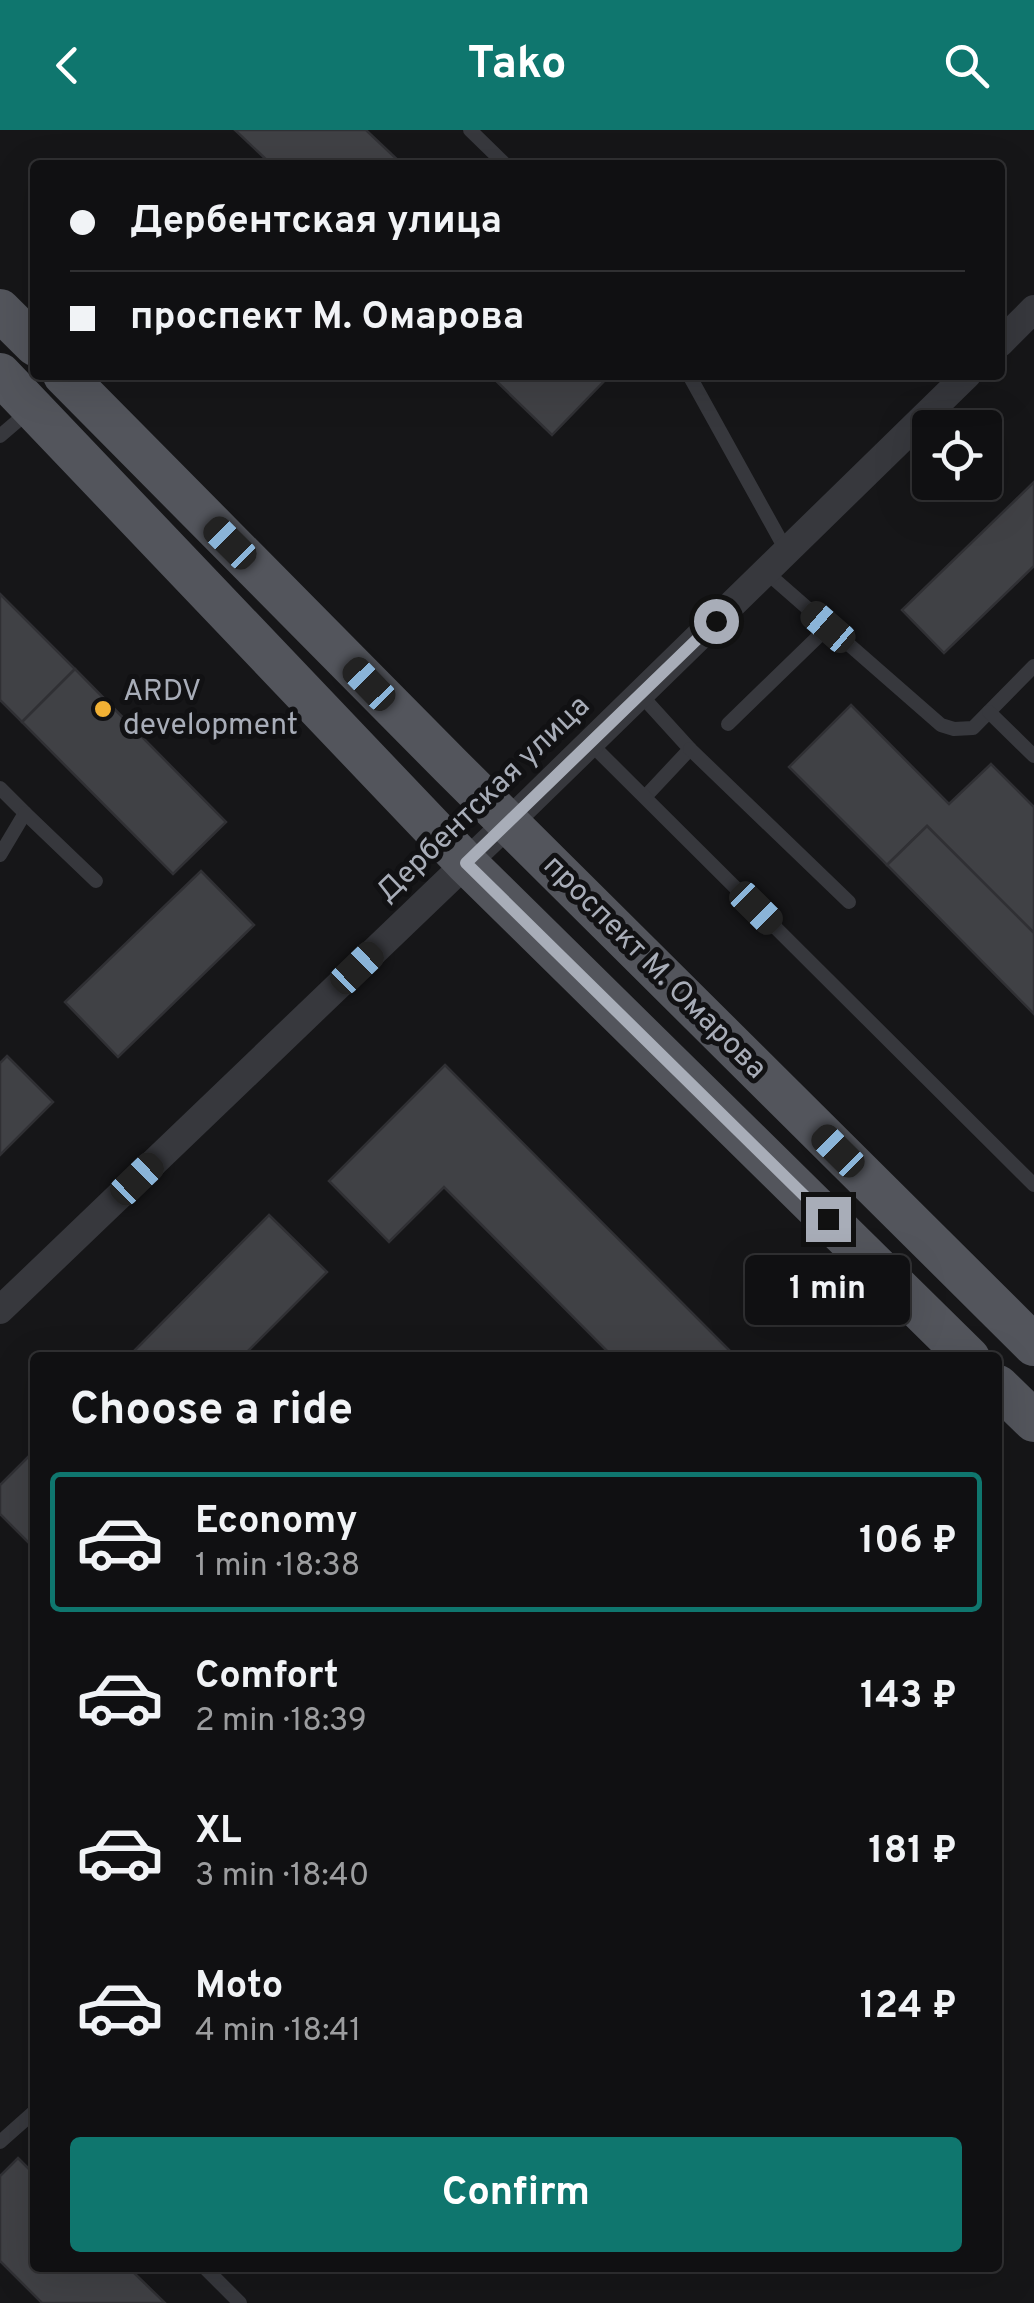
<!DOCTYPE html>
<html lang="en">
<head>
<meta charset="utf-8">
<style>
  body { margin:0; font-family:Overpass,sans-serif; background:#19191b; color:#f1f3f6; height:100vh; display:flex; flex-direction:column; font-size:38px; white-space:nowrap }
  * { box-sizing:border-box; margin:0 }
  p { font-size:32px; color:#9c9d9f }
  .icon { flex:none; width:55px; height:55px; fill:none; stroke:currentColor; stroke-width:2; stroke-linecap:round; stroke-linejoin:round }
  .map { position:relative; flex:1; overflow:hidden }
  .drawer { position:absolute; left:30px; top:1222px; width:972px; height:920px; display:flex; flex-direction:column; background:#101012; border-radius:10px; box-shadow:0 10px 40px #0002,0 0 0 2px #303032 }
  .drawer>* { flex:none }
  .guide { position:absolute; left:30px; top:30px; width:975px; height:220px; border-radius:10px; box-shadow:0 10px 40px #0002,0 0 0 2px #303032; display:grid; align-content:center; height:220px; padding:0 40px; background:#101012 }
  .tools { position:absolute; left:912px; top:280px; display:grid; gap:20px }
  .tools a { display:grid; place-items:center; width:90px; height:90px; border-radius:10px; background:#101012; box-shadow:0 10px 40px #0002,0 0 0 2px #303032; font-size:50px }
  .end { position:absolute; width:45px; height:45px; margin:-22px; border:12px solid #a8adb8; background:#111; box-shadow:0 0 0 5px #111 }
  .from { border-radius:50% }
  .bubble { position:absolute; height:70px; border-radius:10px; background:#101012; box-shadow:0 10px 40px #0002,0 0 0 2px #303032; font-size:32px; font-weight:700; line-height:70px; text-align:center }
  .car { position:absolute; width:30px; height:60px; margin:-30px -15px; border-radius:12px; box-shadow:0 0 8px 2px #0007; background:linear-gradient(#222 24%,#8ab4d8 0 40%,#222 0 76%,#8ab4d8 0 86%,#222 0) }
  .guide b { display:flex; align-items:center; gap:35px; height:95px; font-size:38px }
  .guide b+b { border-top:2px solid #303032 }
  .guide i { width:25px; height:25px; background:#f1f3f6 }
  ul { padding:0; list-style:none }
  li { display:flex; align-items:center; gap:30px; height:140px; margin:0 20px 15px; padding:0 20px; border:5px solid transparent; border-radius:10px }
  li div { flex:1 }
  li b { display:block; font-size:38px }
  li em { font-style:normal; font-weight:700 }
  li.active { border-color:#0f766e }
  li>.icon { width:90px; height:90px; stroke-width:1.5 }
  h2 { padding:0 40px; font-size:45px; line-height:120px }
  .cta { display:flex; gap:20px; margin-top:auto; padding:20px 40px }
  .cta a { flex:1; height:115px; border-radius:10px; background:#0f766e; color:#fff; font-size:40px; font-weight:700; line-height:115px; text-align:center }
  header { display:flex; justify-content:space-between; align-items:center; height:130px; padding:0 40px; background:#0f766e; color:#fff; font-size:45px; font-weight:700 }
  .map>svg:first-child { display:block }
  .building { fill:#404145; stroke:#303034; stroke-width:2.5 }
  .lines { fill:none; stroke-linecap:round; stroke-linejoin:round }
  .service { stroke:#37383d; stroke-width:14 }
  .minor { stroke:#37383d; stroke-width:28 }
  .primary { stroke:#53555c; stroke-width:42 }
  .route { stroke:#a8adb8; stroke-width:12 }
  .poi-dot { fill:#f2b134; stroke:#111113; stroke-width:4 }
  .labels { text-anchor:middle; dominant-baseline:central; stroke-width:10; stroke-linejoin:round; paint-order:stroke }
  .poi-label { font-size:30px; fill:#a8adb8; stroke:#111113; text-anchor:start }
  .street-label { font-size:30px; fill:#a8adb8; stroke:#111113 }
</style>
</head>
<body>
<header><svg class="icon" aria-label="back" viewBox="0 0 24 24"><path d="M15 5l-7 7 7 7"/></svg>Tako<svg class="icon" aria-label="search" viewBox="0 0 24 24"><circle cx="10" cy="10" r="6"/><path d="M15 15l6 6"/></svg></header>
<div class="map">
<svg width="1034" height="2173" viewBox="0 0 1034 2173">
  <rect width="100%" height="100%" fill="#161618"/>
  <!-- building -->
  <g class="building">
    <polygon points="235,0 366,0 403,35 272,35"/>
    <polygon points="490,245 610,245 552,305"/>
    <polygon points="1034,352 1034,436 944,523 902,480"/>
    <polygon points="0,464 75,539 22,592 0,570"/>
    <polygon points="75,539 226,692 173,744 22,592"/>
    <polygon points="851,575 949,674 991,634 1034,677 1034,803 927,696 887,735 789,637"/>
    <polygon points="927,696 1034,803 1034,884 887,735"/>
    <polygon points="201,741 254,795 118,927 65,872"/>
    <polygon points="7,926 53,972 0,1025 0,933"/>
    <polygon points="445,935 737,1228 614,1228 444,1057 389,1112 329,1051"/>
    <polygon points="269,1085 327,1142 241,1228 127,1228"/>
    <polygon points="35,1320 35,1419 0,1384 0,1355"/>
    <polygon points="18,2028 35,2045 35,2138 129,2138 165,2173 42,2173 0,2131 0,2046"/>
  </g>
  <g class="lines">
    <!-- service -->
    <g class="service">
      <polyline points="470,0 506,35"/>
      <polyline points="689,245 787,422"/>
      <polyline points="0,306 28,282"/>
      <polyline points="766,442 941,595 954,599 973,598 1034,536"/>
      <polyline points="640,564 690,619 645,667"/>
      <polyline points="989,582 1034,626"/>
      <polyline points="728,594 828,497"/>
      <polyline points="590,613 1034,1055"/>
      <polyline points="690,619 849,772"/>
      <polyline points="0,658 25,683 0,725"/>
      <polyline points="25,683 96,751"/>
      <polyline points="0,2012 35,1981"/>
      <polyline points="205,2138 240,2173"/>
    </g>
    <!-- minor -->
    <g class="minor">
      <polyline points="1000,213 1034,179"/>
      <polyline points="0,1180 508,693 967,245"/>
    </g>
    <!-- primary -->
    <g class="primary">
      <polyline points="0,180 35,215"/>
      <polyline points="0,244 466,733 969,1228"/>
      <polyline points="64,245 452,637 1034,1215"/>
      <polyline points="998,1256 1034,1291"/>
    </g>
  </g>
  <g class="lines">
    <!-- route -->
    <polyline class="route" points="716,491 466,733 828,1089"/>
  </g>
  <!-- markers -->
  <circle class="poi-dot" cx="103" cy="579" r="10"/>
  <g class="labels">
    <!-- poi labels -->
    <g class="poi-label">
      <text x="123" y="562">ARDV<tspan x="123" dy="34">development</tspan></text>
    </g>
    <!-- street labels -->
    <g class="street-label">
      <text transform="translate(484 670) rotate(-44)">Дербентская улица</text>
      <text transform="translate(654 838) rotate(45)">проспект М. Омарова</text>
    </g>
  </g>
</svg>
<div class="tools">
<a><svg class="icon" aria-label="locate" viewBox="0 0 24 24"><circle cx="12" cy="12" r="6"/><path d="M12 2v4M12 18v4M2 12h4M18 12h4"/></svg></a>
</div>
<i class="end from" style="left:716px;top:491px"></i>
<i class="end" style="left:828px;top:1089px"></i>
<div class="bubble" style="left:745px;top:1125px;width:165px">1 min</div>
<i class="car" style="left:230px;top:413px;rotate:315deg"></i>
<i class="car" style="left:828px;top:497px;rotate:311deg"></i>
<i class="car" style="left:369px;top:554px;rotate:316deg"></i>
<i class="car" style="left:756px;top:778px;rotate:135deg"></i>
<i class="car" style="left:357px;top:838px;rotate:46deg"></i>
<i class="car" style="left:838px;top:1021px;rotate:315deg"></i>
<i class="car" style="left:137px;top:1049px;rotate:46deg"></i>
<div class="guide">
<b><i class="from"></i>Дербентская улица</b>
<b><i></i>проспект М. Омарова</b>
</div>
<section class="drawer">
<h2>Choose a ride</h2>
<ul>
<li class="active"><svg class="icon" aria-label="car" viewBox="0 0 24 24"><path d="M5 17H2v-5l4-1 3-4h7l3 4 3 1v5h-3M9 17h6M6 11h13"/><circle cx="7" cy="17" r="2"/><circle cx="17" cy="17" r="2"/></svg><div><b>Economy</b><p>1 min · 18:38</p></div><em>106 ₽</em></li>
<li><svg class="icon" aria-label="car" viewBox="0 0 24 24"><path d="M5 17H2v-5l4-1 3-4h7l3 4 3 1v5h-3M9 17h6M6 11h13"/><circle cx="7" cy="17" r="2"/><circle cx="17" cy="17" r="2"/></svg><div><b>Comfort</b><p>2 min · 18:39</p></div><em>143 ₽</em></li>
<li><svg class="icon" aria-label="car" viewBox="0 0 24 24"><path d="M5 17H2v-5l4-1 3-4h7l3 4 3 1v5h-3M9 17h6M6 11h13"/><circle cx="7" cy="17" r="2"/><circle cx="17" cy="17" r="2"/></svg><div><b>XL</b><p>3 min · 18:40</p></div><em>181 ₽</em></li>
<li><svg class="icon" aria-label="car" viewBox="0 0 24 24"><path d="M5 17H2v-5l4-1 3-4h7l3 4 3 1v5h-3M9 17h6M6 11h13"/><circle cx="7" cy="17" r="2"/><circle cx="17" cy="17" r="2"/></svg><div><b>Moto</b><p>4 min · 18:41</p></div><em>124 ₽</em></li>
</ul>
<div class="cta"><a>Confirm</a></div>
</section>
</div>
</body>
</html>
